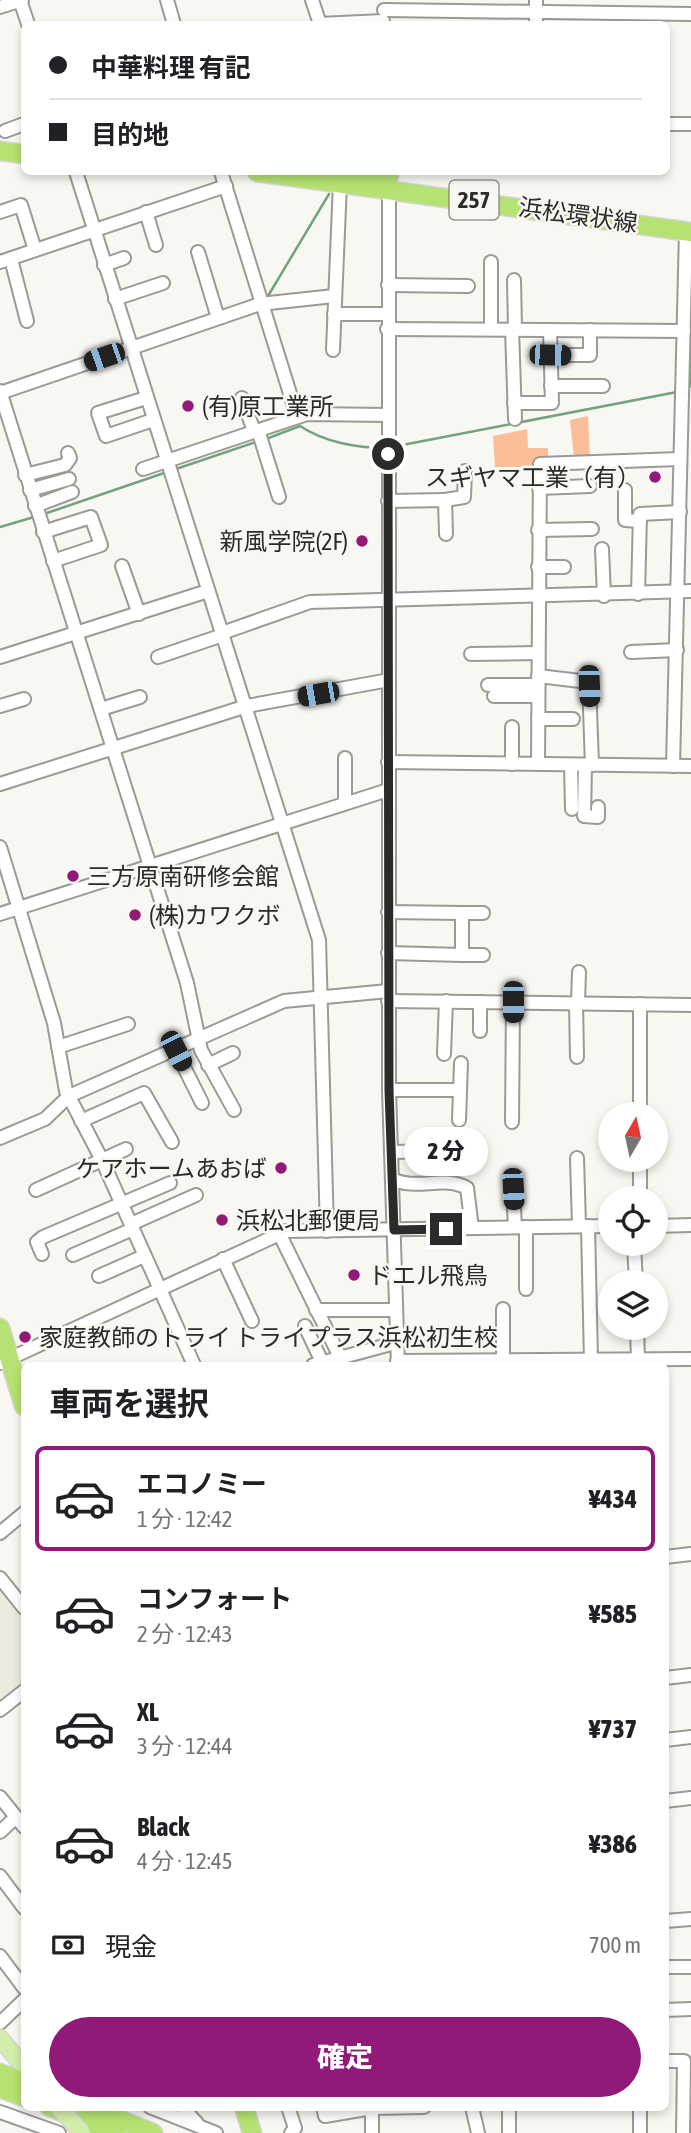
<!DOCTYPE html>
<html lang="ja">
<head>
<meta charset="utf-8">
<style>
  body { margin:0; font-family:"Asap Condensed","Noto Sans JP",sans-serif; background:#f2f2f2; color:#202124; height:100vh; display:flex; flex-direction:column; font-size:26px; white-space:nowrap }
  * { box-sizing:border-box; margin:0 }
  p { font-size:23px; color:#757577 }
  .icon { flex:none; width:38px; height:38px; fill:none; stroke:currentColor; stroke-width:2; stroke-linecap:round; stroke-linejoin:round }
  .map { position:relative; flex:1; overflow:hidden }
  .side { position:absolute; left:21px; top:1362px; width:648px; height:749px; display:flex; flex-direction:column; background:#fff; border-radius:10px; box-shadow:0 4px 10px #0003 }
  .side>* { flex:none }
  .top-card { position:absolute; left:21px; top:21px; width:649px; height:154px; border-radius:10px; box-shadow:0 4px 10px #0003; display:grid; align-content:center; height:154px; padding:0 28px; background:#fff }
  .needle { width:46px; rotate:9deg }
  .buttons { position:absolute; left:598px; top:1102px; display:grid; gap:14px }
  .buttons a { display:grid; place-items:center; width:70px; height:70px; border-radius:50%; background:#fff; box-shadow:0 4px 10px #0003; font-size:35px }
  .end { position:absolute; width:32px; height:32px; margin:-16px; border:9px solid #2b2b29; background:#fff; box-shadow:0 0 0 4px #fff }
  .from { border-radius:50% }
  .bubble { position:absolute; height:49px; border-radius:24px; background:#fff; box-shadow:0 4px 10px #0003; font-size:23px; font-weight:800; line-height:49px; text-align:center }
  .car { position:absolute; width:21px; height:42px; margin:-21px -10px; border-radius:9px; box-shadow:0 0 5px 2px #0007; background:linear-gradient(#222 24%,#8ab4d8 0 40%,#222 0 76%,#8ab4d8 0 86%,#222 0) }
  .top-card b { display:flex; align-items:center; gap:24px; height:66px; font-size:26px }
  .top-card b+b { border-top:2px solid #e0e0e0 }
  .top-card i { width:18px; height:18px; background:#202124 }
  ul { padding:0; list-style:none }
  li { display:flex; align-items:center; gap:21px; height:105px; margin:0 14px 10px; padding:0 14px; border:4px solid transparent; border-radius:10px }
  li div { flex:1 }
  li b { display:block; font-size:26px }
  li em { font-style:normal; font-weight:800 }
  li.current { border-color:#911a79 }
  li>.icon { width:63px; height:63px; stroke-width:1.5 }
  h2 { padding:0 28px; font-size:32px; line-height:84px }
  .pay { display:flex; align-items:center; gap:18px; height:77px; padding:0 28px; font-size:26px }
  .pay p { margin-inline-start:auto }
  .cta { display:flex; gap:14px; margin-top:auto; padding:14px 28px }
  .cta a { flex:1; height:80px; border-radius:42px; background:#911a79; color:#fff; font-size:28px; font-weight:800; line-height:80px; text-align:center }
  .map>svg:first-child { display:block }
  .built { fill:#ecebdd }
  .green { fill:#fcbe99 }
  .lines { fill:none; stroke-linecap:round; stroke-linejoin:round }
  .stream { stroke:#72a37f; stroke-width:2.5 }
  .minor-casing { stroke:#9b9a94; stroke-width:16 }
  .major-casing { stroke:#d5d5d4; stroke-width:19 }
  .highway-casing { stroke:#d5d5d4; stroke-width:21 }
  .minor { stroke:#fff; stroke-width:12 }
  .major { stroke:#d3eeaa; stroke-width:16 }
  .highway { stroke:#b5e272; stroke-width:18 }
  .major-bridge-casing { stroke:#d5d5d4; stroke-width:19; stroke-linecap:butt }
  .major-bridge { stroke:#d3eeaa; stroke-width:16 }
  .route { stroke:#2b2b29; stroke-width:9 }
  .poi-dot { fill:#911a79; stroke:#f8f7f1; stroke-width:2.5 }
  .labels { text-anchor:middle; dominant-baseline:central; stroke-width:5; stroke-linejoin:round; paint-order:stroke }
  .shield { fill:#f8f7f1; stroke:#686865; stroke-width:2 }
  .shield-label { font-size:23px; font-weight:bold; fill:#2b2b29 }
  .street-label { font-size:24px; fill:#2b2b29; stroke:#f8f7f1 }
  .poi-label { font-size:24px; fill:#2b2b29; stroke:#f8f7f1; text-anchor:start }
</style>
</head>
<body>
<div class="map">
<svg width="691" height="2133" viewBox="0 0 691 2133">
  <rect width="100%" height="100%" fill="#f8f7f1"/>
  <!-- built -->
  <polygon class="built" points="0,1582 24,1613 24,1685 0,1705"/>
  <!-- green -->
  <g class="green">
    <polygon points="588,416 590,458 574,458 570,420"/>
    <polygon points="527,429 528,448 548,448 548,461 538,467 495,467 493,436"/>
  </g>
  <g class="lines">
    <!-- stream -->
    <g class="stream">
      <polyline points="691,288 691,343"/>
      <polyline points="268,296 329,194"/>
      <polyline points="687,390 690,386 691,353"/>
      <path d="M266 439 300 426C324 442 357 448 385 448"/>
      <polyline points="392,447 677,392"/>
      <polyline points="173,470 256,442"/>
      <polyline points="44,514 167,472"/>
      <polyline points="0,527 34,517"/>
    </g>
    <!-- minor casing -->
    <g class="minor-casing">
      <g id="minor">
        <polyline points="20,0 28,24"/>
        <polyline points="167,0 174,24"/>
        <polyline points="312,0 320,24"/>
        <polyline points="0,7 22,0"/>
        <polyline points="384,10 691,14"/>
        <polyline points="319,24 383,21"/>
        <polyline points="536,24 536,0"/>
        <polyline points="667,124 691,124"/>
        <polyline points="5,131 24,124"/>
        <polyline points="76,172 319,940 327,1231"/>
        <polyline points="221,172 297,416"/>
        <polyline points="389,182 389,1090 398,1365"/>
        <polyline points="0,212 21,205 35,250"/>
        <polyline points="146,212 156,245"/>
        <polyline points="198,252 218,318"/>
        <polyline points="11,259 27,321"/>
        <polyline points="0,262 226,186"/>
        <polyline points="104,265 124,258"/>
        <polyline points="514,280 515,329"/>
        <polyline points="388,285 468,286"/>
        <polyline points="115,299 163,283"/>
        <polyline points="334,314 387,314"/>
        <polyline points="387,329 684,331"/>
        <polyline points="491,329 491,262"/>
        <polyline points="512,329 515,419"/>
        <polyline points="333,350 340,183"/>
        <polyline points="550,355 590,355 590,330"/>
        <polyline points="551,386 603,386"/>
        <polyline points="0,391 187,983 201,1050 234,1110"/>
        <polyline points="0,393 260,304 334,296"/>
        <polyline points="146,398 98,413 106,436 153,420"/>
        <polyline points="242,398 254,431"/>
        <polyline points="514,403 552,403 550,330"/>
        <polyline points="258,430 279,497"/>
        <polyline points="143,469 307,414 388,415"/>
        <polyline points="25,475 65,465 70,458 68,453"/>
        <polyline points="539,488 590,486"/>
        <polyline points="30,490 69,479"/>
        <polyline points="625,490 625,520 640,521"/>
        <polyline points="445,500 464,497 465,471"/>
        <polyline points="388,501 445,500 446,534"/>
        <polyline points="35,506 72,492"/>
        <polyline points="538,530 592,529"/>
        <polyline points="43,532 91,517 101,545 53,561"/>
        <polyline points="602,549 604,596"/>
        <polyline points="122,566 139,614"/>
        <polyline points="538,567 564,567"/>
        <polyline points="638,594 640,514 680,512"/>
        <polyline points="222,633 310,602 691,591"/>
        <polyline points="631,652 677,650"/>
        <polyline points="471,654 538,653"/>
        <polyline points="0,657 208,591"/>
        <polyline points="158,657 223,635"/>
        <polyline points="538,676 589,682 592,765"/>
        <polyline points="488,685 538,685"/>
        <polyline points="494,696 538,696"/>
        <polyline points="0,706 24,699"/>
        <polyline points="101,709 140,697"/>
        <polyline points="538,719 573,719"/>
        <polyline points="388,762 691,766"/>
        <polyline points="512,764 512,727"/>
        <polyline points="538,764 540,464 679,459"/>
        <polyline points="571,765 572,809"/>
        <polyline points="585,765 584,816 598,817 598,807"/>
        <polyline points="673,766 686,231"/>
        <polyline points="0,784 247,706 389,680"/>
        <polyline points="345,802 345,758"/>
        <polyline points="0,847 54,1023 66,1091 102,1160 194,1365"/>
        <polyline points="388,912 462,913 462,955 388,953"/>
        <polyline points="462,913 483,913"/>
        <polyline points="0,914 388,790"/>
        <polyline points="462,955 483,955"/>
        <polyline points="388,1001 691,1005"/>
        <polyline points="576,1003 577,1057"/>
        <polyline points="578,1003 579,972"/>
        <polyline points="480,1031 480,1002"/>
        <polyline points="58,1047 128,1024"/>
        <polyline points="176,1051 202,1103"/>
        <polyline points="444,1054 446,1001"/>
        <polyline points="208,1065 233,1053"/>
        <polyline points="389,1090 460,1090"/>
        <polyline points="640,1115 640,1004"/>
        <polyline points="459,1120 461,1063"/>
        <polyline points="81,1121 144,1093 172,1142"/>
        <polyline points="512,1122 513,1002"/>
        <polyline points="0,1138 45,1119 69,1096 284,1001 388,991"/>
        <polyline points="391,1152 439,1151"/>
        <polyline points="577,1158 579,1226"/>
        <path d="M392 1179C416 1191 444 1175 467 1188L472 1228"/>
        <polyline points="513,1189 515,1227"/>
        <polyline points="36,1190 126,1149"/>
        <polyline points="640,1199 640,1160"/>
        <polyline points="131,1224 196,1195"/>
        <polyline points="588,1226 591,1361"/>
        <polyline points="656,1226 691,1225"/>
        <polyline points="279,1233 340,1357"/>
        <polyline points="634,1244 636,1283"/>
        <polyline points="42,1254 37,1242 43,1237 170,1183"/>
        <polyline points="73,1255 133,1229"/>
        <polyline points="223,1259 252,1321"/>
        <polyline points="99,1276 144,1256"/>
        <polyline points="526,1289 526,1227"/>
        <polyline points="316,1310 396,1310"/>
        <polyline points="305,1326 322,1362"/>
        <polyline points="637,1328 638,1360"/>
        <polyline points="397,1361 691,1359"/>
        <polyline points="503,1362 503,1309"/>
        <polyline points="0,1363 286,1231 611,1226"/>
        <polyline points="313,1365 395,1343"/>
        <polyline points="0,1533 24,1513"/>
        <polyline points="665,1557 691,1554"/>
        <polyline points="0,1578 24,1608"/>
        <polyline points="665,1678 691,1675"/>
        <polyline points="0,1710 24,1691"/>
        <polyline points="665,1740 691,1737"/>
        <polyline points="0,1797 24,1827"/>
        <polyline points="665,1801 691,1798"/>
        <polyline points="0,1832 16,1817"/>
        <polyline points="0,1876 24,1908"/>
        <polyline points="665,1921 691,1919"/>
        <polyline points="0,1956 24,1988"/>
        <polyline points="665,1967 691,1967"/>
        <polyline points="665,2010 691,2009"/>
        <polyline points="0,2023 24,2000"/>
        <polyline points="665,2061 684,2061 683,2133"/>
        <polyline points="150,2107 216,2133"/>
        <polyline points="182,2107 197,2123"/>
        <polyline points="288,2107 295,2128 291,2133"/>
        <polyline points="323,2107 325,2116 372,2108 424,2107"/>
        <polyline points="372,2107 372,2133"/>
        <polyline points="472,2107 478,2133"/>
        <polyline points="0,2112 59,2133"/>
        <polyline points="509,2133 509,2107"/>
        <polyline points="640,2133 640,2107"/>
      </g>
    </g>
    <!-- major casing -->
    <g class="major-casing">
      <polyline id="major" points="0,2038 24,2067"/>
    </g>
    <!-- highway casing -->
    <g class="highway-casing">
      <g id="highway">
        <polyline points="0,151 24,154"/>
        <polyline points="257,172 691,232"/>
        <polyline points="351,172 389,176"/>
        <polyline points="0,1328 24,1406"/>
        <polyline points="0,2073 24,2082"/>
        <polyline points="0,2088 24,2097"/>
        <polyline points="50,2107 116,2133"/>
        <polyline points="88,2107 153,2133"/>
        <polyline points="244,2107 252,2133"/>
      </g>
    </g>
    <!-- minor -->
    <use href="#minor" class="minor"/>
    <!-- major -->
    <use href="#major" class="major"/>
    <!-- highway -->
    <use href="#highway" class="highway"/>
    <!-- major-bridge casing -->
    <g class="major-bridge-casing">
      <polyline id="major-bridge" points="59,2107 82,2133"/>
    </g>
    <!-- major-bridge -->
    <use href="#major-bridge" class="major-bridge"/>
  </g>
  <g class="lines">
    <!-- route -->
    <polyline class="route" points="388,454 389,1090 394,1230 446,1229"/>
  </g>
  <!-- markers -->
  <g class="poi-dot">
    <circle cx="188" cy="406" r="7"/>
    <circle cx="655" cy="477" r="7"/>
    <circle cx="362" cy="541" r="7"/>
    <circle cx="73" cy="876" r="7"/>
    <circle cx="135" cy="915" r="7"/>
    <circle cx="281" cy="1168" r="7"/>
    <circle cx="222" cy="1220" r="7"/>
    <circle cx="354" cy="1275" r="7"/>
    <circle cx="25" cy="1337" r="7"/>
  </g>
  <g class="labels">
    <!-- shield labels -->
    <rect class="shield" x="449.5" y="180.5" width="49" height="39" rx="5"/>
    <g class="shield-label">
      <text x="474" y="200">257</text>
    </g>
    <!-- street labels -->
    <g class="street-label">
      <text transform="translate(578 215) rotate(8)">浜松環状線</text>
    </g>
    <!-- poi labels -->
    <g class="poi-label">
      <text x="202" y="406">(有)原工業所</text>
      <text x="641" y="477" text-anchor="end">スギヤマ工業（有）</text>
      <text x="348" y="541" text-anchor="end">新風学院(2F)</text>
      <text x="87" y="876">三方原南研修会館</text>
      <text x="149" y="915">(株)カワクボ</text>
      <text x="267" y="1168" text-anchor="end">ケアホームあおば</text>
      <text x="236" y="1220">浜松北郵便局</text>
      <text x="368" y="1275">ドエル飛鳥</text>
      <text x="39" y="1337">家庭教師のトライ トライプラス浜松初生校</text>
    </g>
  </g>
</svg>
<div class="buttons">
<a><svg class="needle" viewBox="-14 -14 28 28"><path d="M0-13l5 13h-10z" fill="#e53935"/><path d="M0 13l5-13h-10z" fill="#757577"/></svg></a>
<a><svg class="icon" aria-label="locate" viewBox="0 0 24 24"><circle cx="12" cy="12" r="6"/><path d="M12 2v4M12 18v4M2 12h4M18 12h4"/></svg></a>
<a><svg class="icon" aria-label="layers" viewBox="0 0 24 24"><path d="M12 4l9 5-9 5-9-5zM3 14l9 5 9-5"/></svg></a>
</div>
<i class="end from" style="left:388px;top:454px"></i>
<i class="end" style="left:446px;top:1229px"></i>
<div class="bubble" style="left:404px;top:1127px;width:84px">2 分</div>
<i class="car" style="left:550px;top:355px;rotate:91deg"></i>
<i class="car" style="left:104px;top:357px;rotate:251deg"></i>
<i class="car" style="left:589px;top:686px;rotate:178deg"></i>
<i class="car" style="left:318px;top:694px;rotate:260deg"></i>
<i class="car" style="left:513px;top:1002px;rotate:180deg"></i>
<i class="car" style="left:176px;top:1051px;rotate:153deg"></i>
<i class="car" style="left:513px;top:1189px;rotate:177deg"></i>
<div class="top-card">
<b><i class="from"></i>中華料理 有記</b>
<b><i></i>目的地</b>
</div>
<section class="side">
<h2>車両を選択</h2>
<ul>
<li class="current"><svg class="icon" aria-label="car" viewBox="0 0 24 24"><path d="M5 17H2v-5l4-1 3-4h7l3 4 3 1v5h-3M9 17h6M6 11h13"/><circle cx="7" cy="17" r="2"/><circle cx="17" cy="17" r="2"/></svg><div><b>エコノミー</b><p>1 分 · 12:42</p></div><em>¥434</em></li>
<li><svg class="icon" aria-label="car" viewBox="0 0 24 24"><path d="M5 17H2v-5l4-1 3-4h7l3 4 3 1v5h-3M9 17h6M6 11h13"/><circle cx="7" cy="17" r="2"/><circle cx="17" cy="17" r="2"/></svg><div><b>コンフォート</b><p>2 分 · 12:43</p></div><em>¥585</em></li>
<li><svg class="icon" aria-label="car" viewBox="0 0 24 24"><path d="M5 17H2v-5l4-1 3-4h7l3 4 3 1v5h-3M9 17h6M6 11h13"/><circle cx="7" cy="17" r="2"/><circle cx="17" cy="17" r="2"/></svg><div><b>XL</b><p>3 分 · 12:44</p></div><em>¥737</em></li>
<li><svg class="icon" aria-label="car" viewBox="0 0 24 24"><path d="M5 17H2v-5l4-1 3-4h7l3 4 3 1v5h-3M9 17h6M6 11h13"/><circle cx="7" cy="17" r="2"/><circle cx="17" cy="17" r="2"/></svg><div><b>Black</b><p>4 分 · 12:45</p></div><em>¥386</em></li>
</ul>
<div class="pay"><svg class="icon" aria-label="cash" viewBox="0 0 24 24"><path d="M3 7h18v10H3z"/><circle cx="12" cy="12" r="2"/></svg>現金<p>700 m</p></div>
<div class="cta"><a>確定</a></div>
</section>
</div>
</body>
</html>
